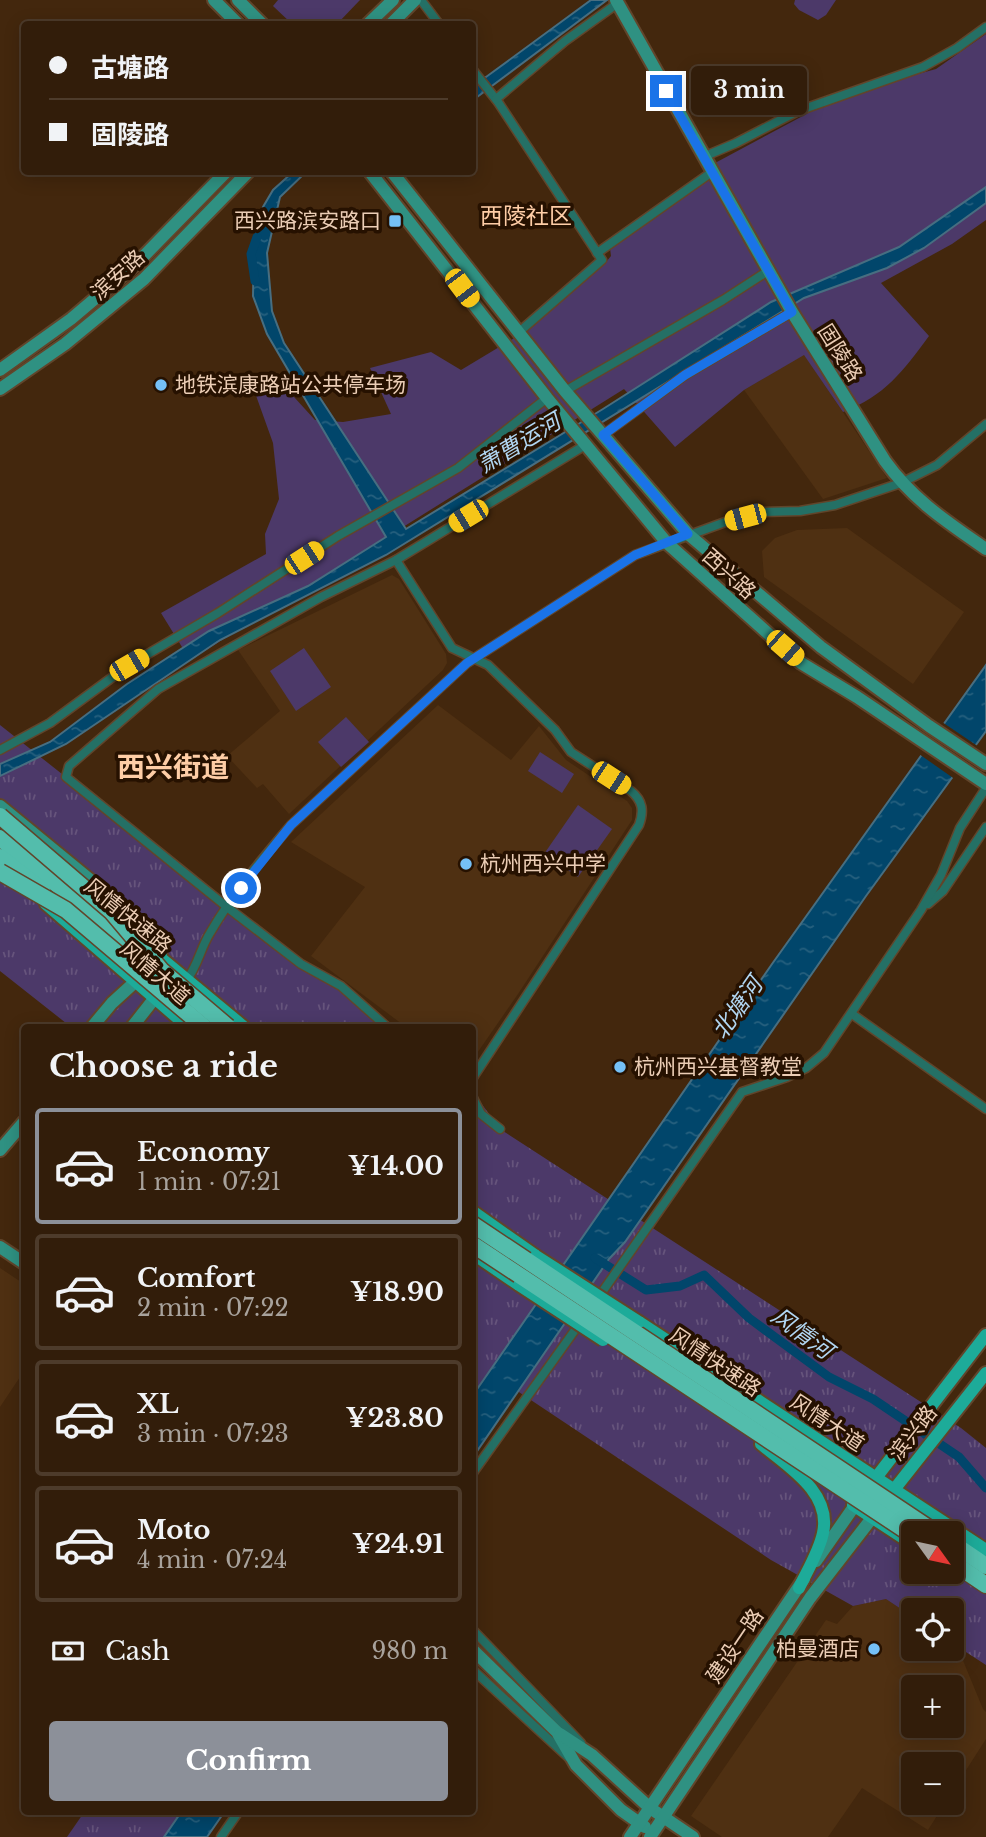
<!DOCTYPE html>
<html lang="en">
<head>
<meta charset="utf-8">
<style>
  body { margin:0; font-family:"Libre Baskerville","Noto Sans SC",serif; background:#3d2a18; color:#f1f3f6; height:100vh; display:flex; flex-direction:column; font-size:26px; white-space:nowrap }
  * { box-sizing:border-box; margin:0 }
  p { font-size:23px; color:#a8a29c }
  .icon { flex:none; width:38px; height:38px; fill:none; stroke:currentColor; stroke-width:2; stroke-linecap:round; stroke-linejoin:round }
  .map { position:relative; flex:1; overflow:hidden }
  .side { position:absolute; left:21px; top:1024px; width:455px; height:791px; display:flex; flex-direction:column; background:#321d0a; border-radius:7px; box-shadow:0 4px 18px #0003,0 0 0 2px #4d3b2b }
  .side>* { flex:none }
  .banner { position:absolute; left:21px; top:21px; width:455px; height:154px; border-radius:7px; box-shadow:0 4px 18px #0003,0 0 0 2px #4d3b2b; display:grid; align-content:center; height:154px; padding:0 28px; background:#321d0a }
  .needle { width:46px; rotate:123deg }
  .controls { position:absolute; left:901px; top:1521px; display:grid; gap:14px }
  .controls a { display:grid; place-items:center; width:63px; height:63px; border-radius:7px; background:#321d0a; box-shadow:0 4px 18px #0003,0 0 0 2px #4d3b2b; font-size:35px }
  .end { position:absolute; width:32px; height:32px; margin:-16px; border:9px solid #1a73e8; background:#fff; box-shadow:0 0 0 4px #fff }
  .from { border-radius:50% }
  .bubble { position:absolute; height:49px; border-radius:7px; background:#321d0a; box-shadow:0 4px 18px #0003,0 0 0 2px #4d3b2b; font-size:23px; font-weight:700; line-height:49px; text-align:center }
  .car { position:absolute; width:21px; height:42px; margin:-21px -10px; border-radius:9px; box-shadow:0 0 5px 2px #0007; background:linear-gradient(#f5c518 24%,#345 0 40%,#f5c518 0 76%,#345 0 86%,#f5c518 0) }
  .banner b { display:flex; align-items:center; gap:24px; height:66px; font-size:26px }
  .banner b+b { border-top:2px solid #4d3b2b }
  .banner i { width:18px; height:18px; background:#f1f3f6 }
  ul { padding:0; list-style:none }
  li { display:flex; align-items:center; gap:21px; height:116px; margin:0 14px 10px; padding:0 14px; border:4px solid #4d3b2b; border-radius:7px }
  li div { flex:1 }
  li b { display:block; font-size:26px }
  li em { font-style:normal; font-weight:700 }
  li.active { border-color:#8c9099 }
  li>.icon { width:63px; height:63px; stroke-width:1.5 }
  h2 { padding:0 28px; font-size:32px; line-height:84px }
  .pay { display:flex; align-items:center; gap:18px; height:77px; padding:0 28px; font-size:26px }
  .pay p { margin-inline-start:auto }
  .cta { display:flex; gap:14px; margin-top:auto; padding:14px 28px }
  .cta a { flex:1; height:80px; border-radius:7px; background:#8c9099; color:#fff; font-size:28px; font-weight:700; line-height:80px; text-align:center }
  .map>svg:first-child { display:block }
  .built { fill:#4f3012; fill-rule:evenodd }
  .grass { fill:url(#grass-tufts); fill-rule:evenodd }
  .park { fill:#4c3969 }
  .water { fill:url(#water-ripples); stroke:#476e81; stroke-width:2 }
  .pier { fill:#43270d }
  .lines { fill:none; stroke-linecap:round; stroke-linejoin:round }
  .canal { stroke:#01466b; stroke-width:9 }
  .street-casing { stroke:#61452b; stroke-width:11 }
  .secondary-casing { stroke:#61452b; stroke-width:16 }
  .primary-casing { stroke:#61452b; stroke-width:16 }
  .highway-casing { stroke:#61452b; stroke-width:19 }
  .street { stroke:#247065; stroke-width:8 }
  .secondary { stroke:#2f9182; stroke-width:12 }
  .primary { stroke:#1dab99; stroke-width:12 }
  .highway { stroke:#53bdac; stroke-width:16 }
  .primary-bridge-casing { stroke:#61452b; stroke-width:16; stroke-linecap:butt }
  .highway-bridge-casing { stroke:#61452b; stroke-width:19; stroke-linecap:butt }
  .primary-bridge { stroke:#1dab99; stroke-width:12 }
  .highway-bridge { stroke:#53bdac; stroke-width:16 }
  .route { stroke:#1a73e8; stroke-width:9 }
  .poi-dot { fill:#75c0f6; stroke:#261100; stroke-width:2.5 }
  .labels { text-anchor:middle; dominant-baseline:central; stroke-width:7; stroke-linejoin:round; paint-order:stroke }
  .poi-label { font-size:21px; fill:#ebcdb5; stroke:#261100; text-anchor:start }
  .street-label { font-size:21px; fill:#ebcdb5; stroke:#261100 }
  .neighbourhood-label { font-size:23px; fill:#fecda6; stroke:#261100 }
  .water-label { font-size:23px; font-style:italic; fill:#b1d6f2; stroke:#261100 }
  .district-label { font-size:28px; font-weight:bold; fill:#fecda6; stroke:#261100 }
</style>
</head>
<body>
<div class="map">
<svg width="986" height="1837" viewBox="0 0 986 1837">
  <defs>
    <pattern id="grass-tufts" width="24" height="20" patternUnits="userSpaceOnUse" patternTransform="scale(1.75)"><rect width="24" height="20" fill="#4c3969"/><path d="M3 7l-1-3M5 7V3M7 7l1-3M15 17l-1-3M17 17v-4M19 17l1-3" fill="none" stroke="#66547c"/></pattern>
    <pattern id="water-ripples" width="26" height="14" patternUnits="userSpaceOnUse" patternTransform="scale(1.75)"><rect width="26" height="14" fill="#01466b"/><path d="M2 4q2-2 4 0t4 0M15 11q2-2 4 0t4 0" fill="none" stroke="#26607e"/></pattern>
  </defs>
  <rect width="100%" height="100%" fill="#43270d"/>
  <!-- built -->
  <g class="built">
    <polygon points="804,354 887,478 823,499 744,390"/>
    <polygon points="847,528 964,612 913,684 764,577 762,551 775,538 797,530"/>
    <polygon points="392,575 399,579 446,654 447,663 443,670 289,814 263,784 257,788 227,756 280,711 238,650"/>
    <polygon points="438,705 511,760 539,726 566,760 627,801 632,808 632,820 518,994 473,1059 472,1027 406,1027 311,956 365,887 291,842"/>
    <polygon points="0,1268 24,1284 24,1371 0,1407"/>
    <path d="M886 1599 913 1617 914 1648H952V1643L957 1646 983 1709 986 1712V1739L952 1792V1764H914V1802L945 1803 928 1830 862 1788 828 1837H722L691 1816 826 1620 837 1624 853 1606ZM914 1687H952V1726H914Z"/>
  </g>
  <!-- grass -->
  <g class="grass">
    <polygon points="0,725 301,963 341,986 387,1027 71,1027 0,971"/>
    <path d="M473 1092 500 1129 961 1428 986 1448V1665L952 1643V1610H914L913 1617 886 1599 853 1606 771 1560 489 1372 473 1395ZM914 1533H952V1572H914Z"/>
    <polygon points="85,1811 182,1811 164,1837 67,1837"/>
  </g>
  <!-- park -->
  <g class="park">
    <polygon points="278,0 360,0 337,24 292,24 273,6"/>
    <polygon points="795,0 836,0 826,15 818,20 799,10 794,4"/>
    <path d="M986 34V220L952 244 881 283 929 336C903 371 885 396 843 412L804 355 744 390 675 447 624 389 190 660 161 613 266 554 265 534 279 499 273 443 249 376 284 386 315 420 343 422 391 414 370 368 431 352 461 370 531 328 606 262 611 256 610 248 715 163 842 95 936 69Z"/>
    <polygon points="304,648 331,687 296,711 270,671"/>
    <polygon points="346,717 369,742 341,767 318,742"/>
    <polygon points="540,752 574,774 562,793 528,771"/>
    <polygon points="578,805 612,829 578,877 544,854"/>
  </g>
  <!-- water -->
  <g class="water">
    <polygon points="591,0 607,0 473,100 473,84 486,77"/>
    <polygon points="293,172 306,172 280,197 267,253 272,311 284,343 406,529 603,409 771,302 899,247 986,187 986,203 924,248 887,268 804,298 386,555 220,640 66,744 0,776 0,764 50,742 127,684 209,631 308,586 386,537 267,334 253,296 254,242 263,207 273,190"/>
    <polygon points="986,665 986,731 866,896 625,1242 609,1259 473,1457 473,1395 772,964"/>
    <polygon points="182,1811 225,1811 207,1837 164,1837"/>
  </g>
  <!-- pier -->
  <polygon class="pier" points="942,722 979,747 956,780 919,754"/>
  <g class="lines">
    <!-- canal -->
    <g class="canal">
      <polyline points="255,281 251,254 257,237"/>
      <polyline points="595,1258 646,1290 680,1286 704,1275 749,1318 829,1377 873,1399 959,1457 986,1488"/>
    </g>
    <!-- street casing -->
    <g class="street-casing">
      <g id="street">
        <polyline points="421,0 439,24"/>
        <polyline points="472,69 498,102 602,260 519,332"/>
        <polyline points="496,99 565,41 618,3"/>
        <polyline points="703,157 736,143 798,111 923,67 957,48 986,27"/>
        <polyline points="597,253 712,172"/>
        <polyline points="565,391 723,300 768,271"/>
        <polyline points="603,435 685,375 792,312"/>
        <path d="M396 560 452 648 488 665 555 730 571 752 631 791C643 801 644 811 639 825L472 1079"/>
        <polyline points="0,750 50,723 129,665 218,613 338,536 458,468 547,398"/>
        <polyline points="928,904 943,891 986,827"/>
        <path d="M186 981C198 966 200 949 210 933 232 895 262 859 291 825L467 663 635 555 728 521 762 512 800 511 835 505 901 483 937 465 986 424"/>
        <polyline points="852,1014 986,1109"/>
        <polyline points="387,1027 341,986 301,964 227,907 66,777 69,766 158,689 321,597 396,560 587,444"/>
        <polyline points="472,1096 481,1114 500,1129"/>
        <polyline points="598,1298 742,1092 787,1077 806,1068 824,1053 921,910 941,875 960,828 986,788"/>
        <polyline points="472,1474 580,1323"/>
        <polyline points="472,1629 581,1743"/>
        <polyline points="472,1669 568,1757"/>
        <polyline points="221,1837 239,1811"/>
      </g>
    </g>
    <!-- secondary casing -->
    <g class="secondary-casing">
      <g id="secondary">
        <polyline points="214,0 238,24"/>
        <polyline points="238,0 262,24"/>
        <path d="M616 0 792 312 885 461C913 500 947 522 986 549"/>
        <polyline points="368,24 393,0"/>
        <polyline points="391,24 415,0"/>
        <polyline points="370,172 547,398 667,543 801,663 857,697 986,784"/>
        <polyline points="392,172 565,391 688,534 821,647 929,726 986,764"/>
        <polyline points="0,370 71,319 136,264 226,172"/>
        <polyline points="0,389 65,344 144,279 248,172"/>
        <polyline points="0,806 89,879 161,955"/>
        <polyline points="92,1027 112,1003 135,982"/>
        <polyline points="132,1027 154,999"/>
        <polyline points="0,1150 24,1122"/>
        <polyline points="0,1247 24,1263"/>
        <polyline points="816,1561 860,1498"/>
        <polyline points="472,1649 557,1732 576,1765 621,1810 645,1827"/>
        <polyline points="560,1734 592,1755 650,1808 693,1837"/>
        <polyline points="630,1837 804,1579"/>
        <polyline points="650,1837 810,1598 872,1518"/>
      </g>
    </g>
    <!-- primary casing -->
    <g class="primary-casing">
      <g id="primary">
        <polyline points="46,904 188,1027"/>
        <polyline points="150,949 244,1027"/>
        <polyline points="472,1211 536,1256"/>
        <polyline points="472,1253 519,1285"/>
        <polyline points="639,1322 986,1550"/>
        <path d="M761 1444C787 1466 832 1492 823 1533 819 1552 807 1571 799 1588"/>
        <polyline points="875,1479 986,1335"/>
        <polyline points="889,1496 986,1373"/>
        <polyline points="853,1505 914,1545"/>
      </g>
    </g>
    <!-- highway casing -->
    <g class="highway-casing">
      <g id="highway">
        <polyline points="0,838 143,955"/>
        <polyline points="0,857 42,890"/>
        <polyline points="952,1543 986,1566"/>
        <polyline points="952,1562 986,1585"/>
      </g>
    </g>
    <!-- street -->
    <use href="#street" class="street"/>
    <!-- secondary -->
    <use href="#secondary" class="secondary"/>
    <!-- primary -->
    <use href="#primary" class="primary"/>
    <!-- highway -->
    <use href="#highway" class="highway"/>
    <!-- primary-bridge casing -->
    <g class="primary-bridge-casing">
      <g id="primary-bridge">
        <polyline points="536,1256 639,1322"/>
        <polyline points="519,1285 603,1340"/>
      </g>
    </g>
    <!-- highway-bridge casing -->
    <g class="highway-bridge-casing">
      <g id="highway-bridge">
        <polyline points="0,816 112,912 161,970 228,1027"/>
        <polyline points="0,872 66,910 204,1027"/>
        <polyline points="472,1224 936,1533"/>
        <polyline points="472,1244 914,1536"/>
      </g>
    </g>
    <!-- primary-bridge -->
    <use href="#primary-bridge" class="primary-bridge"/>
    <!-- highway-bridge -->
    <use href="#highway-bridge" class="highway-bridge"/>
  </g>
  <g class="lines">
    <!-- route -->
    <polyline class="route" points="241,888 291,825 467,663 635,555 688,534 603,435 685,375 792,312 666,91"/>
  </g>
  <!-- markers -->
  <g class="poi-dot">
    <rect x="388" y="214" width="14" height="14" rx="3.5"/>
    <circle cx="161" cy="385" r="7"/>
    <circle cx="466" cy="864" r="7"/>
    <circle cx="620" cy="1067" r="7"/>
    <circle cx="874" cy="1649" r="7"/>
  </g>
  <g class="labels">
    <!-- poi labels -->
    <g class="poi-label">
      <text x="381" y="221" text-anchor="end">西兴路滨安路口</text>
      <text x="175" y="385">地铁滨康路站公共停车场</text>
      <text x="480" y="864">杭州西兴中学</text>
      <text x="634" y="1067">杭州西兴基督教堂</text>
      <text x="860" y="1649" text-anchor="end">柏曼酒店</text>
    </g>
    <!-- street labels -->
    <g class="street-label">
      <text transform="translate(118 275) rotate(-42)">滨安路</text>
      <text transform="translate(840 353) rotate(58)">固陵路</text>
      <text transform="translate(729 574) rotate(42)">西兴路</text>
      <text transform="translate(128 916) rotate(39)">风情快速路</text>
      <text transform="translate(155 973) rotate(41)">风情大道</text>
      <text transform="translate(715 1362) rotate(34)">风情快速路</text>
      <text transform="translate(827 1423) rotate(34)">风情大道</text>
      <text transform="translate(913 1433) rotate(-52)">滨兴路</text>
      <text transform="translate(735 1646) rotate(-56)">建设一路</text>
    </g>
    <!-- neighbourhood labels -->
    <g class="neighbourhood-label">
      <text x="526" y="216">西陵社区</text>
    </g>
    <!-- water labels -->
    <g class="water-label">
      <text transform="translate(519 443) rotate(-31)">萧曹运河</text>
      <text transform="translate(737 1008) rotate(-55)">北塘河</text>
      <text transform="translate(802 1333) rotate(36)">风情河</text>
    </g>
    <!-- district labels -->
    <g class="district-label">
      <text x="173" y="767">西兴街道</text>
    </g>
  </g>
</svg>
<div class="controls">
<a><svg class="needle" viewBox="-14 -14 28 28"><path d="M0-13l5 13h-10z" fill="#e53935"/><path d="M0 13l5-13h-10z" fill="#a8a29c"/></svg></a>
<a><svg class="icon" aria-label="locate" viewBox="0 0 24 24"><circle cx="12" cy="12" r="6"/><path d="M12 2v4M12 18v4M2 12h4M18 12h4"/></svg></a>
<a>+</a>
<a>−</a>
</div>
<i class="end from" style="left:241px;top:888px"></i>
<i class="end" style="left:666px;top:91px"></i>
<div class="bubble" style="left:691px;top:66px;width:116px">3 min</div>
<i class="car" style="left:462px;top:288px;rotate:143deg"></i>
<i class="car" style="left:468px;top:516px;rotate:239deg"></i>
<i class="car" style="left:745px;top:517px;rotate:255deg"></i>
<i class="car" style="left:304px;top:558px;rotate:57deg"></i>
<i class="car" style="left:785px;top:648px;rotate:131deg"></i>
<i class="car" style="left:129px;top:665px;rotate:60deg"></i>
<i class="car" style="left:611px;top:778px;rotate:123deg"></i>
<div class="banner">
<b><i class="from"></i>古塘路</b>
<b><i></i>固陵路</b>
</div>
<section class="side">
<h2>Choose a ride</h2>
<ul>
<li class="active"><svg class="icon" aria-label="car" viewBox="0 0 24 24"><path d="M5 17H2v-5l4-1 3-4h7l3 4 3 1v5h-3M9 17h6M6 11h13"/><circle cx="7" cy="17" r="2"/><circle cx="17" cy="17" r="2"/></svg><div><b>Economy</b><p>1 min · 07:21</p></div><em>¥14.00</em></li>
<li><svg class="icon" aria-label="car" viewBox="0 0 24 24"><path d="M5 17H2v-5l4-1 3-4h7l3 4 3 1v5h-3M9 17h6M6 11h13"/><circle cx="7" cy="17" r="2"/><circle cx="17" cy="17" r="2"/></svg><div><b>Comfort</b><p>2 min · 07:22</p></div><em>¥18.90</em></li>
<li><svg class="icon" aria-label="car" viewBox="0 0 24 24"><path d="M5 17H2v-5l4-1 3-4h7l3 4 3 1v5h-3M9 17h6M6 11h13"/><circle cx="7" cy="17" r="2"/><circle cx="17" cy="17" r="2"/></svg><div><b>XL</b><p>3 min · 07:23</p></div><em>¥23.80</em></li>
<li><svg class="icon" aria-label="car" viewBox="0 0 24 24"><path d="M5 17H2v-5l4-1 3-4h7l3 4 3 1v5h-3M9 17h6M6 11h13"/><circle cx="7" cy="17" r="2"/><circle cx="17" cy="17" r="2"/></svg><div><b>Moto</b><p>4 min · 07:24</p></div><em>¥24.91</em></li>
</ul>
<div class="pay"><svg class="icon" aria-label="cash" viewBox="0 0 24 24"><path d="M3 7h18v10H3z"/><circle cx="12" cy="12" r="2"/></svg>Cash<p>980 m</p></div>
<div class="cta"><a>Confirm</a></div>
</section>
</div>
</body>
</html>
